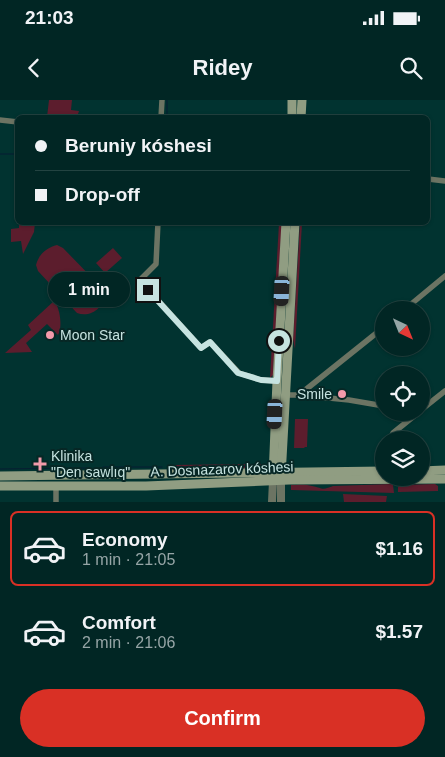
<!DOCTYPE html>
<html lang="en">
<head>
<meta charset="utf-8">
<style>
  body { margin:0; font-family:Arial,sans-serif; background:#0b2e2c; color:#f1f3f6; height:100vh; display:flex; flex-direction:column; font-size:19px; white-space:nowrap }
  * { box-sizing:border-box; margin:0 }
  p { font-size:16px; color:#96a5a6 }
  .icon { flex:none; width:28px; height:28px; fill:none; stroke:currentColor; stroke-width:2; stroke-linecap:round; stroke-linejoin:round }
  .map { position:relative; height:402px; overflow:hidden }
  .sheet { display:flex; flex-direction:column; background:#012624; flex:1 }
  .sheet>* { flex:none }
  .top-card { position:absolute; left:15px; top:15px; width:415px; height:110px; border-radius:8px; box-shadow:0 1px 4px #0004,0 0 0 1px #234341; display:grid; align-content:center; height:110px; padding:0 20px; background:#012624 }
  .needle { width:32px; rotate:137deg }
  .fabs { position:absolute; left:375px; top:201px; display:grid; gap:10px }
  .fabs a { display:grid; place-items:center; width:55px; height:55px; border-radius:50%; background:#012624; box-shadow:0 1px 4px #0004,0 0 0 1px #234341; font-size:25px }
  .end { position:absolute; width:22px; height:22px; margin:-11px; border:6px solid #c6e3e0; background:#111; box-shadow:0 0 0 2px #111 }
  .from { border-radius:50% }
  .bubble { position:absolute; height:35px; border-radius:18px; background:#012624; box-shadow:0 1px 4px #0004,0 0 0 1px #234341; font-size:16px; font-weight:600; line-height:35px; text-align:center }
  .car { position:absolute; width:15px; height:30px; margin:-15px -8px; border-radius:6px; box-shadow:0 0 4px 1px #0007; background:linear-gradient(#222 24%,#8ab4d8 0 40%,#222 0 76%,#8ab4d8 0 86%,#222 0) }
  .top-card b { display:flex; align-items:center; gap:18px; height:48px; font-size:19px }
  .top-card b+b { border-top:1px solid #234341 }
  .top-card i { width:12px; height:12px; background:#f1f3f6 }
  ul { padding:9px 0 0; list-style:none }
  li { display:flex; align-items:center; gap:15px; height:75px; margin:0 10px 8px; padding:0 10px; border:2px solid transparent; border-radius:8px }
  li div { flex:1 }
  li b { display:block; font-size:19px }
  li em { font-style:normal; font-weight:600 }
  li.current { border-color:#d93025 }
  li>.icon { width:45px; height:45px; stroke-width:1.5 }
  .primary-button { display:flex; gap:10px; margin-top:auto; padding:10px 20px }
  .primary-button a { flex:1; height:58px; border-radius:30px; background:#d93025; color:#fff; font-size:20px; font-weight:600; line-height:58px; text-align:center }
  .status { display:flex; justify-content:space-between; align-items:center; height:35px; padding:0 25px; background:#012624; direction:ltr }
  .status svg { height:14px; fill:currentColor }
  header { display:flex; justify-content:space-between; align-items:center; height:65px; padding:0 20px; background:#012624; font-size:22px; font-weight:600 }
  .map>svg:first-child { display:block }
  .green { fill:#5c1d2d }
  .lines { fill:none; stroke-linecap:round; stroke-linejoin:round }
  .stream { stroke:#071d32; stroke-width:1 }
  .minor { stroke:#6c7463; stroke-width:5.5 }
  .tertiary { stroke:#6c7463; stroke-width:8 }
  .secondary { stroke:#909d82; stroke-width:9 }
  .route { stroke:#c6e3e0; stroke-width:6 }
  .poi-dot { fill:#f39aaa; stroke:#072725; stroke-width:2 }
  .labels { text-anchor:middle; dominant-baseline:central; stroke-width:4; stroke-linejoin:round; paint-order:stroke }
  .poi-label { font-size:14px; fill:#c6e3e0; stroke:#072725; text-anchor:start }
  .street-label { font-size:14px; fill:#c6e3e0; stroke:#072725 }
</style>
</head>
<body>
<div class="status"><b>21:03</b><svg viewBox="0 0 49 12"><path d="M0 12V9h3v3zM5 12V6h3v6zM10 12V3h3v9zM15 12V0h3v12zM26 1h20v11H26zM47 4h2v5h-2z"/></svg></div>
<header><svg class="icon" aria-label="back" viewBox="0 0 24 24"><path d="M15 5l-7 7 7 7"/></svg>Ridey<svg class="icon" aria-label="search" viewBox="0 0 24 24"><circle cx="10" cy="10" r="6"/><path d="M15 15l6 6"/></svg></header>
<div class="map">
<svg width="445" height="402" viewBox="0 0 445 402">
  <rect width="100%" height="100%" fill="#013330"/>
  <!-- green -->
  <g class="green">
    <polygon points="49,0 72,0 71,10 79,11 77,17 47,17"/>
    <polygon points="19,123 35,123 34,132 23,154 21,141 11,142 11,129 19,128"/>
    <polygon points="279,123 282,123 273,275 270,278"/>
    <polygon points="300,123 302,123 295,249 293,239"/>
    <path d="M57 145 63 148 102 188C109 203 93 219 77 213L38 171 36 165C39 154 46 148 57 145Z"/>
    <polygon points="113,148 122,158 105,173 96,163"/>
    <path d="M54 201C60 207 63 228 58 235L47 224 26 243 32 252 5 253 31 230 28 225Z"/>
    <polygon points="295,319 308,319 307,347 305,347 304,348 294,348"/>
    <polygon points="262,364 262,368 171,370 171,365"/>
    <path d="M392 384 393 385 394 393 291 390V385C297 385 306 384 312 386 324 388 320 391 333 386Z"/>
    <polygon points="435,384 438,386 438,391 398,392 398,387 400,385"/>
    <polygon points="343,394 387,396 386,402 344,402"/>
  </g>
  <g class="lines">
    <!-- stream -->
    <g class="stream">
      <polyline points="167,0 167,18"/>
      <polyline points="0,54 18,54"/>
      <polyline points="103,367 162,367"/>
      <polyline points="171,367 249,366"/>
      <polyline points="0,369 89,368"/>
    </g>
    <!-- minor -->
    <g class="minor">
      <polyline points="161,18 162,0"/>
      <polyline points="0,20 18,22"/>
      <polyline points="428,79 445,81"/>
      <polyline points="158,122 156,164 140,180 201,248 210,242 239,273 261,280 277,281"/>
      <polyline points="404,210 445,176"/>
      <polyline points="286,295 299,295 384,227"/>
      <polyline points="299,295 349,300 384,306"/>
      <polyline points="421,310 445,291"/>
      <polyline points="390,340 393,333 419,312"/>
      <polyline points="56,402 56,387"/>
    </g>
    <!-- tertiary -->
    <g class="tertiary">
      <polyline points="281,381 281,402"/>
      <polyline points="272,402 273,381"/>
    </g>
    <!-- secondary -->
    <g class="secondary">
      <polyline points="292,18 292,0"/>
      <polyline points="301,18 302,0"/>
      <polyline points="421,371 445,370"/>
      <polyline points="0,376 384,371"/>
      <polyline points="273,377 277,281 286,122"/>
      <polyline points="281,377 295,122"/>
      <polyline points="0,386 146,386 289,380 445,379"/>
    </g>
  </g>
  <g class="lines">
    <!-- route -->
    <polyline class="route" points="148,190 201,248 210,242 238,273 261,280 277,281 279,241"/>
  </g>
  <!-- markers -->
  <g class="poi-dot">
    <circle cx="50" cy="235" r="5"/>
    <circle cx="342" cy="294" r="5"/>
    <path d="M37.5 356.5h5v5h5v5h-5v5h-5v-5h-5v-5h5z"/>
  </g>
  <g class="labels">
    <!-- poi labels -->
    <g class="poi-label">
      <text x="60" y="235">Moon Star</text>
      <text x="332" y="294" text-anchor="end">Smile</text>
      <text x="51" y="356">Klinika<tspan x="51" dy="16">"Den sawlıq"</tspan></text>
    </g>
    <!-- street labels -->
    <g class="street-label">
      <text transform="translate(222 369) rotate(-2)">A. Dosnazarov kóshesi</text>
    </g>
  </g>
</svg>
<div class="fabs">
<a><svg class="needle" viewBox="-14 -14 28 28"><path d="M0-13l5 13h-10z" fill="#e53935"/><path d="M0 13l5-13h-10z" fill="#96a5a6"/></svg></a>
<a><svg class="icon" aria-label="locate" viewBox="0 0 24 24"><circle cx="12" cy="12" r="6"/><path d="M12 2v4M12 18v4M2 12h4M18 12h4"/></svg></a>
<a><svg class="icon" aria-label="layers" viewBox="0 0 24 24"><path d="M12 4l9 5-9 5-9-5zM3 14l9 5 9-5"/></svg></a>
</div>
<i class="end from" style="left:279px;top:241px"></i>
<i class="end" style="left:148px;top:190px"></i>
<div class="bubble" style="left:48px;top:172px;width:82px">1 min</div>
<i class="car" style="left:282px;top:191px;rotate:183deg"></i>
<i class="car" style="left:275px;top:314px;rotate:183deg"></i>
<div class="top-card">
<b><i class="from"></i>Beruniy kóshesi</b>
<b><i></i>Drop-off</b>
</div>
</div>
<section class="sheet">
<ul>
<li class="current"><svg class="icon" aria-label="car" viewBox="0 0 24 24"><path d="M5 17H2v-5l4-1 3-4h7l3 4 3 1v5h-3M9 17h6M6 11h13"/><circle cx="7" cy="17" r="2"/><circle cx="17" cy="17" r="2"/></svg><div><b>Economy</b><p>1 min · 21:05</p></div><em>$1.16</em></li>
<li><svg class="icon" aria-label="car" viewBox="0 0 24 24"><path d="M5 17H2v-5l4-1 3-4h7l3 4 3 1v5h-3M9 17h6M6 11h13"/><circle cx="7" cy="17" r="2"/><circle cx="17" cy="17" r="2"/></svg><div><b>Comfort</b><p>2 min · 21:06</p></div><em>$1.57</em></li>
</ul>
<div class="primary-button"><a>Confirm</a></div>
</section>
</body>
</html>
